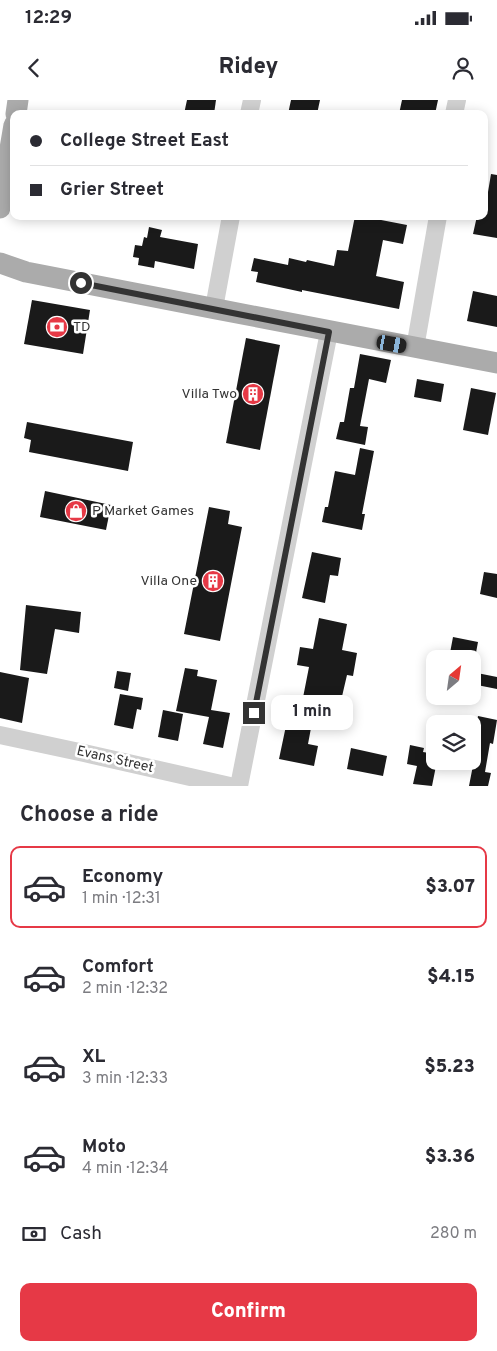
<!DOCTYPE html>
<html lang="en">
<head>
<meta charset="utf-8">
<style>
  body { margin:0; font-family:Overpass,sans-serif; background:#f2f2f3; color:#2b2b33; height:100vh; display:flex; flex-direction:column; font-size:19px; white-space:nowrap }
  * { box-sizing:border-box; margin:0 }
  p { font-size:16px; color:#7c7c81 }
  .icon { flex:none; width:28px; height:28px; fill:none; stroke:currentColor; stroke-width:2; stroke-linecap:round; stroke-linejoin:round }
  .map { position:relative; height:686px; overflow:hidden }
  .panel { display:flex; flex-direction:column; background:#fff; flex:1 }
  .panel>* { flex:none }
  .guide { position:absolute; left:10px; top:10px; width:478px; height:110px; border-radius:10px; box-shadow:0 2px 12px #0003; display:grid; align-content:center; height:110px; padding:0 20px; background:#fff }
  .needle { width:32px; rotate:29deg }
  .tools { position:absolute; left:426px; top:550px; display:grid; gap:10px }
  .tools a { display:grid; place-items:center; width:55px; height:55px; border-radius:10px; background:#fff; box-shadow:0 2px 12px #0003; font-size:25px }
  .end { position:absolute; width:22px; height:22px; margin:-11px; border:6px solid #333; background:#fff; box-shadow:0 0 0 2px #fff }
  .from { border-radius:50% }
  .bubble { position:absolute; height:35px; border-radius:10px; background:#fff; box-shadow:0 2px 12px #0003; font-size:16px; font-weight:800; line-height:35px; text-align:center }
  .car { position:absolute; width:15px; height:30px; margin:-15px -8px; border-radius:6px; box-shadow:0 0 4px 1px #0007; background:linear-gradient(#222 24%,#8ab4d8 0 40%,#222 0 76%,#8ab4d8 0 86%,#222 0) }
  .guide b { display:flex; align-items:center; gap:18px; height:48px; font-size:19px }
  .guide b+b { border-top:1px solid #e1e1e2 }
  .guide i { width:12px; height:12px; background:#2b2b33 }
  ul { padding:0; list-style:none }
  li { display:flex; align-items:center; gap:15px; height:82px; margin:0 10px 8px; padding:0 10px; border:2px solid transparent; border-radius:10px }
  li div { flex:1 }
  li b { display:block; font-size:19px }
  li em { font-style:normal; font-weight:800 }
  li.selected { border-color:#e63946 }
  li>.icon { width:45px; height:45px; stroke-width:1.5 }
  h2 { padding:0 20px; font-size:22px; line-height:60px }
  .pay { display:flex; align-items:center; gap:12px; height:55px; padding:0 20px; font-size:19px }
  .pay p { margin-inline-start:auto }
  .button { display:flex; gap:10px; margin-top:auto; padding:10px 20px }
  .button a { flex:1; height:58px; border-radius:10px; background:#e63946; color:#fff; font-size:20px; font-weight:800; line-height:58px; text-align:center }
  .status { display:flex; justify-content:space-between; align-items:center; height:35px; padding:0 25px; background:#fff; direction:ltr }
  .status svg { height:14px; fill:currentColor }
  header { display:flex; justify-content:space-between; align-items:center; height:65px; padding:0 20px; background:#fff; font-size:22px; font-weight:800 }
  .map>svg:first-child { display:block }
  .building { fill:#1a1a1a }
  .lines { fill:none; stroke-linecap:round; stroke-linejoin:round }
  .minor { stroke:#d0d0d0; stroke-width:18 }
  .major { stroke:#ababab; stroke-width:21 }
  .route { stroke:#333; stroke-width:6 }
  .labels { text-anchor:middle; dominant-baseline:central; stroke-width:5; stroke-linejoin:round; paint-order:stroke }
  .poi-label { font-size:14px; fill:#333; stroke:#fff; text-anchor:start }
  .street-label { font-size:14px; fill:#333; stroke:#fff }
</style>
</head>
<body>
<div class="status"><b>12:29</b><svg viewBox="0 0 49 12"><path d="M0 12V9h3v3zM5 12V6h3v6zM10 12V3h3v9zM15 12V0h3v12zM26 1h20v11H26zM47 4h2v5h-2z"/></svg></div>
<header><svg class="icon" aria-label="back" viewBox="0 0 24 24"><path d="M15 5l-7 7 7 7"/></svg>Ridey<svg class="icon" aria-label="person" viewBox="0 0 24 24"><circle cx="12" cy="8" r="4"/><path d="M4 21q1-7 8-7t8 7"/></svg></header>
<div class="map">
<svg width="497" height="686" viewBox="0 0 497 686">
  <rect width="100%" height="100%" fill="#fff"/>
  <!-- building -->
  <g class="building">
    <polygon points="187,0 216,0 214,14 184,14"/>
    <polygon points="291,0 320,0 317,14 288,14"/>
    <polygon points="402,0 438,0 435,14 399,14"/>
    <polygon points="491,74 497,75 497,138 473,134 477,116 484,116"/>
    <polygon points="355,116 376,116 376,119 407,125 403,144 383,140 376,176 404,182 399,209 302,190 302,192 256,182 258,172 251,171 254,158 288,165 289,158 306,162 307,160 334,166 337,150 348,151"/>
    <polygon points="149,127 162,130 160,137 198,144 194,169 155,161 154,168 138,165 139,158 133,157 135,145 142,146 144,137 147,138"/>
    <polygon points="473,191 497,196 497,227 467,221"/>
    <polygon points="32,200 90,210 83,254 24,244"/>
    <polygon points="246,238 280,245 260,350 226,343"/>
    <polygon points="360,254 391,260 386,283 369,279 360,326 368,327 365,345 336,339 340,322 344,322 350,288 354,288"/>
    <polygon points="417,279 444,284 441,302 414,297"/>
    <polygon points="471,288 496,293 488,335 463,330"/>
    <polygon points="27,322 133,342 128,371 29,352 31,340 24,338"/>
    <polygon points="360,348 374,351 362,414 365,414 362,430 322,422 325,407 328,407 335,371 355,375"/>
    <polygon points="45,391 111,405 106,430 40,417"/>
    <polygon points="209,407 230,411 228,424 242,427 220,541 184,534"/>
    <polygon points="312,452 341,458 338,476 330,475 325,503 302,498"/>
    <polygon points="484,472 497,474 497,498 480,494"/>
    <polygon points="26,505 81,512 79,533 55,529 47,574 20,570"/>
    <polygon points="319,518 347,524 342,550 357,553 353,576 347,575 340,605 346,606 344,618 314,612 308,644 318,646 314,666 279,659 287,621 298,623 309,567 297,565 300,547 313,549"/>
    <polygon points="453,537 478,542 475,558 450,553"/>
    <polygon points="185,568 198,570 197,576 217,580 211,610 230,613 223,648 203,644 209,617 176,611"/>
    <polygon points="117,571 131,573 128,591 114,588"/>
    <polygon points="0,572 29,578 22,623 0,618"/>
    <polygon points="472,572 497,577 497,589 472,584"/>
    <polygon points="120,594 143,598 141,610 137,609 133,629 114,625"/>
    <polygon points="163,610 183,614 178,641 158,637"/>
    <polygon points="478,616 497,620 493,644 490,643 485,672 491,673 488,686 469,686 475,655 472,654 472,643"/>
    <polygon points="410,645 424,648 423,652 435,654 435,661 437,661 432,686 413,684 417,666 407,664"/>
    <polygon points="351,648 387,656 383,676 347,669"/>
  </g>
  <g class="lines">
    <!-- minor -->
    <g class="minor">
      <polyline points="249,14 252,0"/>
      <polyline points="454,14 457,0"/>
      <polyline points="214,208 231,116"/>
      <polyline points="415,248 438,116"/>
      <polyline points="0,635 84,653 230,686"/>
      <polyline points="239,686 329,232"/>
    </g>
    <!-- major -->
    <g class="major">
      <polyline points="16,14 18,0"/>
      <polyline points="0,108 14,25"/>
      <path d="M0 163 26 172C183 202 340 234 497 263"/>
    </g>
  </g>
  <g class="lines">
    <!-- route -->
    <polyline class="route" points="81,183 329,232 254,613"/>
  </g>
  <!-- icons -->
  <defs>
    <g id="bank-disc" transform="scale(1.125)"><circle r="9.5" fill="#e63946" stroke="#fff"/><path d="M-6-4H6V4H-6ZM0-2.3a2.3 2.3 0 1 0 0 4.6a2.3 2.3 0 1 0 0-4.6Z" fill="#fff"/></g>
    <g id="building-disc" transform="scale(1.125)"><circle r="9.5" fill="#e63946" stroke="#fff"/><path d="M-4-6H4V6H1V3H-1V6H-4ZM-2.5-4.3h1.7v1.8h-1.7ZM.8-4.3h1.7v1.8H.8ZM-2.5-1h1.7V.8h-1.7ZM.8-1h1.7V.8H.8Z" fill="#fff"/></g>
    <g id="shop-disc" transform="scale(1.125)"><circle r="9.5" fill="#e63946" stroke="#fff"/><path d="M-5-2.5h2.3a2.7 3.5 0 0 1 5.4 0H5L5.5 6h-11ZM-1.5-2.5h3a1.5 2.3 0 0 0-3 0Z" fill="#fff"/></g>
  </defs>
  <g fill-rule="evenodd">
    <use href="#bank-disc" x="57" y="227"/>
    <use href="#building-disc" x="253" y="294"/>
    <use href="#shop-disc" x="76" y="411"/>
    <use href="#building-disc" x="213" y="481"/>
  </g>
  <g class="labels">
    <!-- poi labels -->
    <g class="poi-label">
      <text x="73" y="227">TD</text>
      <text x="237" y="294" text-anchor="end">Villa Two</text>
      <text x="92" y="411">P Market Games</text>
      <text x="197" y="481" text-anchor="end">Villa One</text>
    </g>
    <!-- street labels -->
    <g class="street-label">
      <text transform="translate(115 660) rotate(13)">Evans Street</text>
    </g>
  </g>
</svg>
<div class="tools">
<a><svg class="needle" viewBox="-14 -14 28 28"><path d="M0-13l5 13h-10z" fill="#e53935"/><path d="M0 13l5-13h-10z" fill="#7c7c81"/></svg></a>
<a><svg class="icon" aria-label="layers" viewBox="0 0 24 24"><path d="M12 4l9 5-9 5-9-5zM3 14l9 5 9-5"/></svg></a>
</div>
<i class="end from" style="left:81px;top:183px"></i>
<i class="end" style="left:254px;top:613px"></i>
<div class="bubble" style="left:271px;top:595px;width:82px">1 min</div>
<i class="car" style="left:392px;top:244px;rotate:100deg"></i>
<div class="guide">
<b><i class="from"></i>College Street East</b>
<b><i></i>Grier Street</b>
</div>
</div>
<section class="panel">
<h2>Choose a ride</h2>
<ul>
<li class="selected"><svg class="icon" aria-label="car" viewBox="0 0 24 24"><path d="M5 17H2v-5l4-1 3-4h7l3 4 3 1v5h-3M9 17h6M6 11h13"/><circle cx="7" cy="17" r="2"/><circle cx="17" cy="17" r="2"/></svg><div><b>Economy</b><p>1 min · 12:31</p></div><em>$3.07</em></li>
<li><svg class="icon" aria-label="car" viewBox="0 0 24 24"><path d="M5 17H2v-5l4-1 3-4h7l3 4 3 1v5h-3M9 17h6M6 11h13"/><circle cx="7" cy="17" r="2"/><circle cx="17" cy="17" r="2"/></svg><div><b>Comfort</b><p>2 min · 12:32</p></div><em>$4.15</em></li>
<li><svg class="icon" aria-label="car" viewBox="0 0 24 24"><path d="M5 17H2v-5l4-1 3-4h7l3 4 3 1v5h-3M9 17h6M6 11h13"/><circle cx="7" cy="17" r="2"/><circle cx="17" cy="17" r="2"/></svg><div><b>XL</b><p>3 min · 12:33</p></div><em>$5.23</em></li>
<li><svg class="icon" aria-label="car" viewBox="0 0 24 24"><path d="M5 17H2v-5l4-1 3-4h7l3 4 3 1v5h-3M9 17h6M6 11h13"/><circle cx="7" cy="17" r="2"/><circle cx="17" cy="17" r="2"/></svg><div><b>Moto</b><p>4 min · 12:34</p></div><em>$3.36</em></li>
</ul>
<div class="pay"><svg class="icon" aria-label="cash" viewBox="0 0 24 24"><path d="M3 7h18v10H3z"/><circle cx="12" cy="12" r="2"/></svg>Cash<p>280 m</p></div>
<div class="button"><a>Confirm</a></div>
</section>
</body>
</html>
